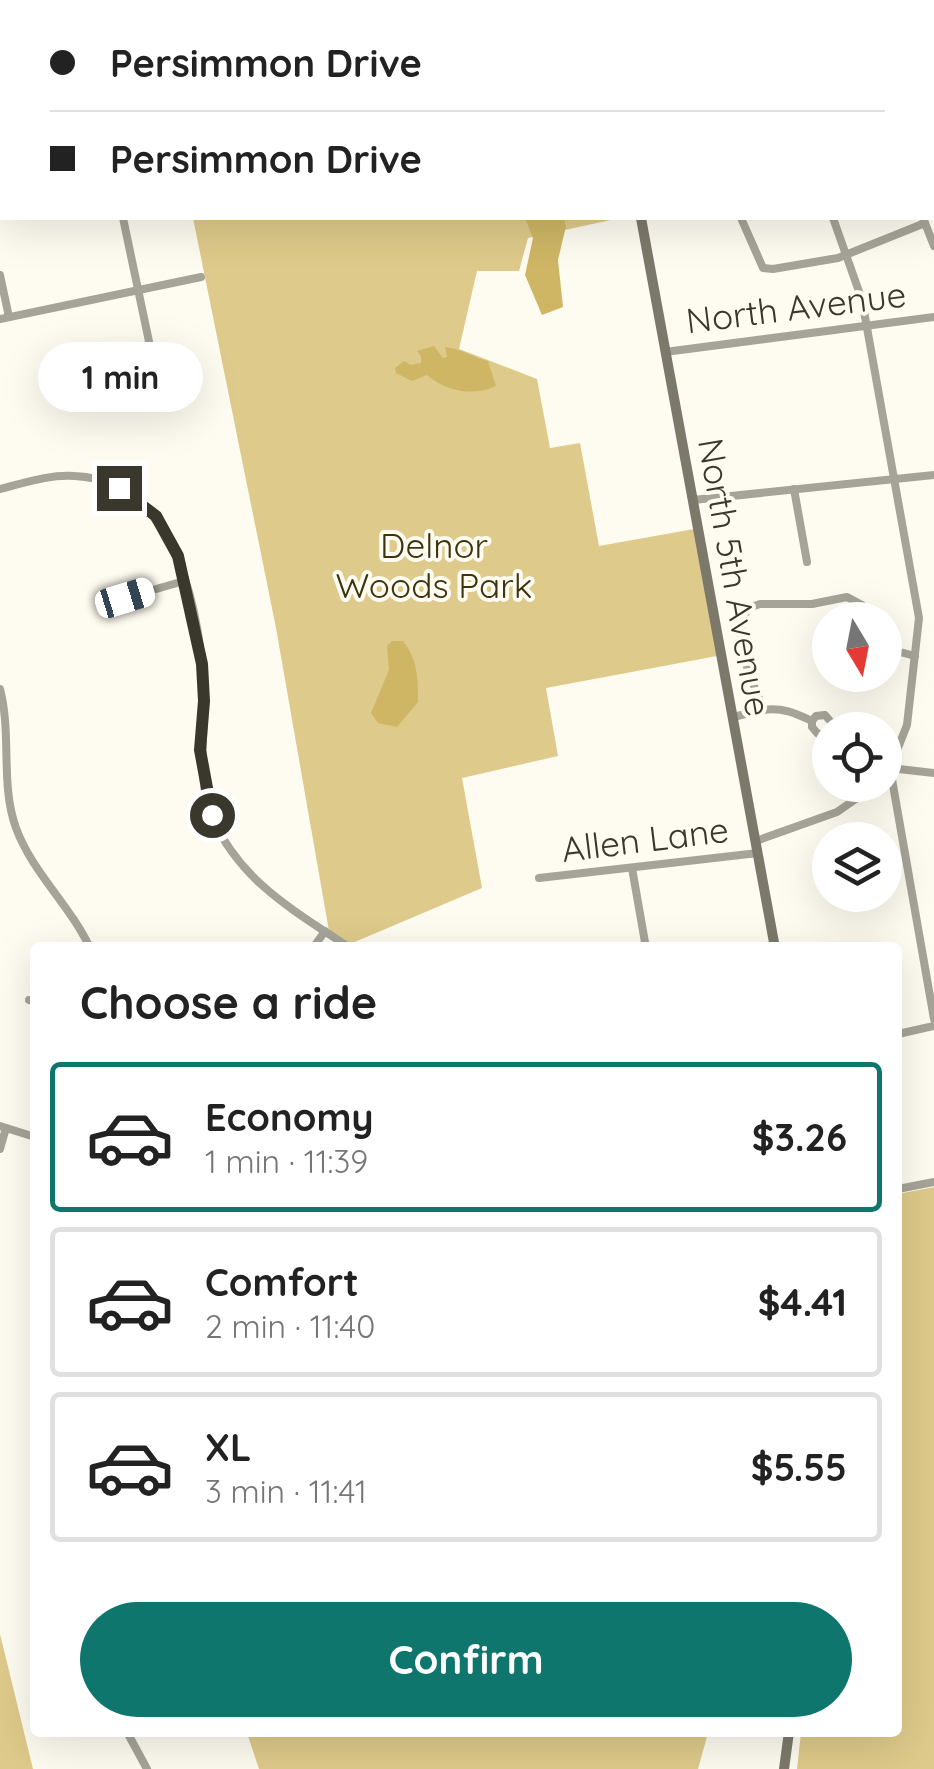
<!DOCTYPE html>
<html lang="en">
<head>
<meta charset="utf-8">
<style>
  body { margin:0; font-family:Quicksand,sans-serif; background:#f2f2f2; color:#222; height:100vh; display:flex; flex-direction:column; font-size:38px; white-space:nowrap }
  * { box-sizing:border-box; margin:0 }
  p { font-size:32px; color:#767676 }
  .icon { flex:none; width:55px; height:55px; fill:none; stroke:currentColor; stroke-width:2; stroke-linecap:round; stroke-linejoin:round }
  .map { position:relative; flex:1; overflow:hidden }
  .side { position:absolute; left:30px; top:942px; width:872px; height:795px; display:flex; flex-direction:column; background:#fff; border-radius:10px; box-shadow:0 10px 40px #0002 }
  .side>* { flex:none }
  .top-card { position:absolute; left:0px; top:0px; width:935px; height:220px; box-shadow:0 10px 40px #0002; display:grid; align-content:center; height:220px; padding:0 50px; background:#fff }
  .needle { width:65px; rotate:170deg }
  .tools { position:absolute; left:812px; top:602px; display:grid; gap:20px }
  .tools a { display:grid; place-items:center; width:90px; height:90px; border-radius:50%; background:#fff; box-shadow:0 10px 40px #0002; font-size:50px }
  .end { position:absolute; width:45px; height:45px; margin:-22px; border:12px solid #3a372d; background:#fff; box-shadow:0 0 0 5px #fff }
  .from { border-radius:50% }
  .bubble { position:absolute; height:70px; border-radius:35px; background:#fff; box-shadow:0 10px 40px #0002; font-size:32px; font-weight:700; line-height:70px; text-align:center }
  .car { position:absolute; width:30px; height:60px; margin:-30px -15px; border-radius:12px; box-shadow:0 0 8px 2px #0007; background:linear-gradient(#fff 24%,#345 0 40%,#fff 0 76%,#345 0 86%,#fff 0) }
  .top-card b { display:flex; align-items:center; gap:35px; height:95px; font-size:38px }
  .top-card b+b { border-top:2px solid #e0e0e0 }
  .top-card i { width:25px; height:25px; background:#222 }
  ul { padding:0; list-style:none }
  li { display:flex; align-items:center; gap:30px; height:150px; margin:0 20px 15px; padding:0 30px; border:5px solid #e0e0e0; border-radius:10px }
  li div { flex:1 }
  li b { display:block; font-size:38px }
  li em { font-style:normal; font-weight:700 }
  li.current { border-color:#0f766e }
  li>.icon { width:90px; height:90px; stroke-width:1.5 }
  h2 { padding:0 50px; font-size:45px; line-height:120px }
  .cta { display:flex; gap:20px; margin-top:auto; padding:20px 50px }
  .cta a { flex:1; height:115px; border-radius:60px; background:#0f766e; color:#fff; font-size:40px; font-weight:700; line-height:115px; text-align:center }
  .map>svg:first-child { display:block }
  .green { fill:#deca8a }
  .water { fill:#ceb665 }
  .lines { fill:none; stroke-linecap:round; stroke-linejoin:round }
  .stream { stroke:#ceb665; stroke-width:2.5 }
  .street { stroke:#a6a398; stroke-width:8 }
  .secondary { stroke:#7d796a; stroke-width:10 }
  .primary { stroke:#615b49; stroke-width:11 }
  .route { stroke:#3a372d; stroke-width:12 }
  .labels { text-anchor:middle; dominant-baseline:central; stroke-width:8; stroke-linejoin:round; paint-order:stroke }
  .street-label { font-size:35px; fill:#3a372d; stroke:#fefbf1 }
  .park-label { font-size:35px; fill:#3e330f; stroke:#fefbf1 }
</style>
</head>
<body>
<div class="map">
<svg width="934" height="1769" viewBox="0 0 934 1769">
  <rect width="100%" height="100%" fill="#fefbf1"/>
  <!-- green -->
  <g class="green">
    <polygon points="193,218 620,218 528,238 519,271 477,271 459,349 537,379 550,448 580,443 599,546 694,529 717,656 546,688 558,756 462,778 482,888 350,944 329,931 276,628"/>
    <polygon points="934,1187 934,1769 797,1769 801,1733 898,1732 898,1194"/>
    <polygon points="0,1634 33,1769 0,1769"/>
    <polygon points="247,1733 247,1732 708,1733 698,1769 259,1769"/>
  </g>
  <!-- water -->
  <g class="water">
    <polygon points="525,218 564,218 566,226 558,260 563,307 542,315 525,275 533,238"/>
    <path d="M434 346 443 358 447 357 445 347C462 349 472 357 488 361L496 386C473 397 445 391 427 375L412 381 396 373 395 368 404 361 411 365 421 363V356L417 351Z"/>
    <path d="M392 641H403C418 660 418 679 418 702L397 727 378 723 371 713 389 670 387 646Z"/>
  </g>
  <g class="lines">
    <!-- stream -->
    <polyline class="stream" points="478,0 481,2"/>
    <!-- street -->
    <g class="street">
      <polyline points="243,0 244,2"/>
      <polyline points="748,0 749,2"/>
      <polyline points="839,0 840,2"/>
      <polyline points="314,2 317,0"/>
      <polyline points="0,38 2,38"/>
      <polyline points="123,218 163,408"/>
      <polyline points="741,218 763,268 773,269 838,258 925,223"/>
      <polyline points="833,218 862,300 919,618 907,725 890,768 934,1019"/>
      <polyline points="923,218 934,246"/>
      <polyline points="0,275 9,317"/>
      <polyline points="0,319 201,277"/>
      <polyline points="665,352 934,317"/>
      <path d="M0 489C24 483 50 474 75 476 178 481 202 617 204 698 205 740 196 779 213 819 241 882 295 911 350 948"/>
      <polyline points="794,489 807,562"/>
      <polyline points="693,500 934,475"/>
      <polyline points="125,598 184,581"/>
      <polyline points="885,648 915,656"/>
      <path d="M0 689C12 735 0 784 16 828 32 872 70 905 90 948"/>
      <path d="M763 710C782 707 795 713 812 721V727L818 734H824L831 728V722L825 715 816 716 812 721"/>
      <path d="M733 717 763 710C753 678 729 641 748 608L760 604H812L847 597 862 605 868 620"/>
      <polyline points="885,776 890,768 934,773"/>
      <polyline points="756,841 837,812 876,785"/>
      <polyline points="632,868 646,948"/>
      <polyline points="539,878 758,853"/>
      <polyline points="313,948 325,931"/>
      <polyline points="29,1000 35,1001"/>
      <polyline points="898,1034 934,1026"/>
      <polyline points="0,1126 35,1137"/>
      <polyline points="0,1149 6,1128"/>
      <polyline points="898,1189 934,1182"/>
      <polyline points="127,1732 147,1769"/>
    </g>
    <!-- secondary -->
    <g class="secondary">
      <polyline points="565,0 566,2"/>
      <polyline points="641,218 775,948"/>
      <polyline points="784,1769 789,1732"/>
    </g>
    <!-- primary -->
    <g class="primary">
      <polyline points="17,2 20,0"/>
      <polyline points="0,14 2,12"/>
    </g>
  </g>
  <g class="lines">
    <!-- route -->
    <polyline class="route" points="119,488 156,516 178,556 202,664 204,701 200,750 212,815"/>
  </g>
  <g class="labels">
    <!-- street labels -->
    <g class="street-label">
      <text transform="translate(796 307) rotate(-7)">North Avenue</text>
      <text transform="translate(735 577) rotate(80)">North 5th Avenue</text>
      <text transform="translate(645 839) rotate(-7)">Allen Lane</text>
    </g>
    <!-- park labels -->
    <g class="park-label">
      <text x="434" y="545">Delnor<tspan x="434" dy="40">Woods Park</tspan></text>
    </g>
  </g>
</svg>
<div class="tools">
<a><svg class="needle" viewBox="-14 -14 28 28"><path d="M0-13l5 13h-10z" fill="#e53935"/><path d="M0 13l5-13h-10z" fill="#767676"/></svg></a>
<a><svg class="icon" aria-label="locate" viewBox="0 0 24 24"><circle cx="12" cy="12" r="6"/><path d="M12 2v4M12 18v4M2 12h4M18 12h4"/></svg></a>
<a><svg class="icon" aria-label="layers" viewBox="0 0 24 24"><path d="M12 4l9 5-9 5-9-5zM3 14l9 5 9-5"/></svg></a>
</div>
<i class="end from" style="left:212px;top:815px"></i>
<i class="end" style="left:119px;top:488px"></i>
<div class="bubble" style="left:38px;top:342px;width:165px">1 min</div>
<i class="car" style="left:125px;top:598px;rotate:73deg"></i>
<div class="top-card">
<b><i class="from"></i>Persimmon Drive</b>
<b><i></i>Persimmon Drive</b>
</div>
<section class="side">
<h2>Choose a ride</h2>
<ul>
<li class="current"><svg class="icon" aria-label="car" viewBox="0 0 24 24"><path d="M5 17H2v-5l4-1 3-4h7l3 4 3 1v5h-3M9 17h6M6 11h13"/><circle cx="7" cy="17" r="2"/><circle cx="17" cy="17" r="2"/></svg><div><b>Economy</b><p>1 min · 11:39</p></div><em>$3.26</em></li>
<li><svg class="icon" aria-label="car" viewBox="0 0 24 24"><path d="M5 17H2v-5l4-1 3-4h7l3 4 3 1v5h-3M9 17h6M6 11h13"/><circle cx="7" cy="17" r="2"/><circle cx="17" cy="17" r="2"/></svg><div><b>Comfort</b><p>2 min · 11:40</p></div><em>$4.41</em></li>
<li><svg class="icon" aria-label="car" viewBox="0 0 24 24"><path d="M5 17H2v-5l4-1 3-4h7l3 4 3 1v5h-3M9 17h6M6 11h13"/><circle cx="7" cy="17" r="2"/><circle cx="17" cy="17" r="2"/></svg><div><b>XL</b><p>3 min · 11:41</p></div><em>$5.55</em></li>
</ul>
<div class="cta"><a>Confirm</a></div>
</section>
</div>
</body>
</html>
